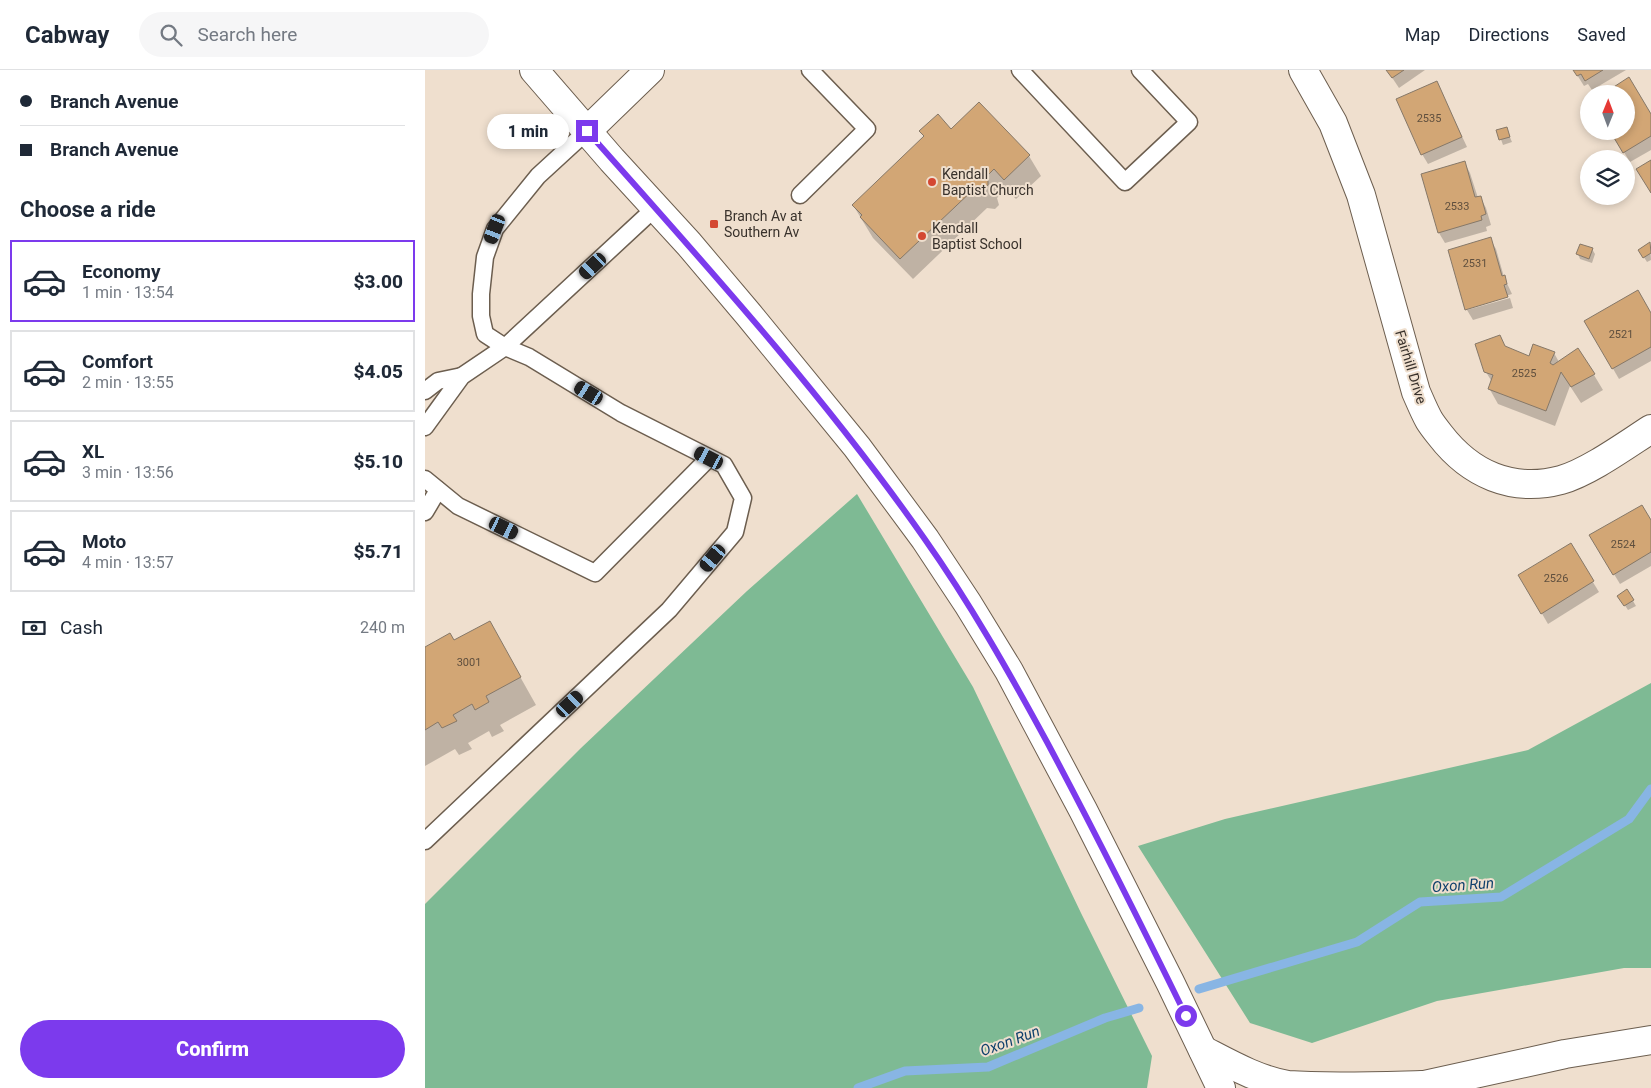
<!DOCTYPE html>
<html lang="en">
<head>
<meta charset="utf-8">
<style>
  body { margin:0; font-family:Roboto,sans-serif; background:#f6f6f7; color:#1f2937; height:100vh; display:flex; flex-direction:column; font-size:19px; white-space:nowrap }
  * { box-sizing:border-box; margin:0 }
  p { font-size:16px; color:#747a83 }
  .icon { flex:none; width:28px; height:28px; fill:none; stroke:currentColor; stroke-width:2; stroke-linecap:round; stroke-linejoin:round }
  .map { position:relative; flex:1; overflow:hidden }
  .details { display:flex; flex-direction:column; background:#fff; width:425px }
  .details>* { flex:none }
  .top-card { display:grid; align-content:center; height:110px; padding:0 20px; background:#fff }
  .needle { width:32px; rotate:1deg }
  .tools { position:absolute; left:1155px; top:15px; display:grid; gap:10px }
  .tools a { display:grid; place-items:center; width:55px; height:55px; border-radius:50%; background:#fff; box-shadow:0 2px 8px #0003; font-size:25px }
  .end { position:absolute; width:22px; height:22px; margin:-11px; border:6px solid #7c3aed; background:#fff; box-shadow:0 0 0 2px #fff }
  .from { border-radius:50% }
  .bubble { position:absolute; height:35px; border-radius:18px; background:#fff; box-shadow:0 2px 8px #0003; font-size:16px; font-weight:800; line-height:35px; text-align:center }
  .car { position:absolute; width:15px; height:30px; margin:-15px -8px; border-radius:6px; box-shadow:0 0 4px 1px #0007; background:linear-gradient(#222 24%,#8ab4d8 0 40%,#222 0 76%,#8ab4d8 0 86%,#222 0) }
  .top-card b { display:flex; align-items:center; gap:18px; height:48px; font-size:19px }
  .top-card b+b { border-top:1px solid #e0e1e3 }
  .top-card i { width:12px; height:12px; background:#1f2937 }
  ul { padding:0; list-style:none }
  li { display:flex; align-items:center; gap:15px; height:82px; margin:0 10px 8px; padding:0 10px; border:2px solid #e0e1e3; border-radius:0px }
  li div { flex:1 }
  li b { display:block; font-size:19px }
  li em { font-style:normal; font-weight:800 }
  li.active { border-color:#7c3aed }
  li>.icon { width:45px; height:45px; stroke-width:1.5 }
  h2 { padding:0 20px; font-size:22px; line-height:60px }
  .pay { display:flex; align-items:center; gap:12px; height:55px; padding:0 20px; font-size:19px }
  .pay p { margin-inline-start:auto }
  .primary-button { display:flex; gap:10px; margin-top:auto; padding:10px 20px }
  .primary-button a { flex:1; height:58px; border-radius:30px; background:#7c3aed; color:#fff; font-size:20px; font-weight:800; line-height:58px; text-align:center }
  header { display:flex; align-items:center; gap:30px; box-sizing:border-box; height:70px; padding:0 25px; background:#fff; border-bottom:1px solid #e0e1e3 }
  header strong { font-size:24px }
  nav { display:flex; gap:28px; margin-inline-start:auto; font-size:18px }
  .search { width:350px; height:45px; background:#f6f6f7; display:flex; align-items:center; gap:12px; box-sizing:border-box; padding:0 18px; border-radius:28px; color:#747a83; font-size:19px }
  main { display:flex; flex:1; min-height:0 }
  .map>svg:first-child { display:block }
  .forest { fill:#7eba94 }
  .shadow { fill:#0003 }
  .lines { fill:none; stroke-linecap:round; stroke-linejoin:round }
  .stream { stroke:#88b5e4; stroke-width:9 }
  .building { fill:#d2a675; stroke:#867868 }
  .lane-casing { stroke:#6c5e4f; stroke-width:19 }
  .street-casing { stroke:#6c5e4f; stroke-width:30 }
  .secondary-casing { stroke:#6c5e4f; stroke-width:30 }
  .highway-casing { stroke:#6c5e4f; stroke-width:30 }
  .lane { stroke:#fff; stroke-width:16 }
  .street { stroke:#fff; stroke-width:28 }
  .secondary { stroke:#fff; stroke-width:28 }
  .highway { stroke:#fff; stroke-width:28 }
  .route { stroke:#7c3aed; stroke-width:6 }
  .poi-dot { fill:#d44832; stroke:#efdfce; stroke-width:2 }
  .labels { text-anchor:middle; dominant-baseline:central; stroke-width:4; stroke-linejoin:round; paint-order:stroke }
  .number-label { font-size:11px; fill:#5f4f3e }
  .poi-label { font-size:14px; fill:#39322c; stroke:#efdfce; text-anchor:start }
  .street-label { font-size:14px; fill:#39322c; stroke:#efdfce }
  .water-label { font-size:15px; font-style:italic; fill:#0f406c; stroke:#efdfce }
</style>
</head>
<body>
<header>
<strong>Cabway</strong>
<div class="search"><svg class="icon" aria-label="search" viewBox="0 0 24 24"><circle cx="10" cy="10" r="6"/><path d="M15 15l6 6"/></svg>Search here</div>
<nav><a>Map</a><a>Directions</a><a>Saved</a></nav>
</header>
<main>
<section class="details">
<div class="top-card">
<b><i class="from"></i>Branch Avenue</b>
<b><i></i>Branch Avenue</b>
</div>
<h2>Choose a ride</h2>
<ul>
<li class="active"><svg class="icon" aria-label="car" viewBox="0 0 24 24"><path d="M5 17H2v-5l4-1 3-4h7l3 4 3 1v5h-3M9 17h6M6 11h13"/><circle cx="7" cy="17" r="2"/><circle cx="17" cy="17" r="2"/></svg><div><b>Economy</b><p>1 min · 13:54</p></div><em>$3.00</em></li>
<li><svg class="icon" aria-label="car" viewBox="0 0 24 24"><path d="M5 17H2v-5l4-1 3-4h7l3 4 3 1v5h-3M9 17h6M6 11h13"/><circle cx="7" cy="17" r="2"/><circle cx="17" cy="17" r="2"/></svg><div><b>Comfort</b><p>2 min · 13:55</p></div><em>$4.05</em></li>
<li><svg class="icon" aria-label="car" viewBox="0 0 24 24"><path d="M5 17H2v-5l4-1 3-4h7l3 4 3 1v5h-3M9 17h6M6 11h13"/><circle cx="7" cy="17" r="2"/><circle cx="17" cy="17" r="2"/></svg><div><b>XL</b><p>3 min · 13:56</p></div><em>$5.10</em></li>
<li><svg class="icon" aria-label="car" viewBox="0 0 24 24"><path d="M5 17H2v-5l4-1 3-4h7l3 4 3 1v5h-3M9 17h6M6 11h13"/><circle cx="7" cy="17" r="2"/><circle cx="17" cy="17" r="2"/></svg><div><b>Moto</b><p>4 min · 13:57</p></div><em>$5.71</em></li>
</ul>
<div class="pay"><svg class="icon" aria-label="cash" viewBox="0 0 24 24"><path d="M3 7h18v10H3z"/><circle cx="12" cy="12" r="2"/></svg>Cash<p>240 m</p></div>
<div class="primary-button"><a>Confirm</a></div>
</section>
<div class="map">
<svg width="1226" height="1018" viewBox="0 0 1226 1018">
  <rect width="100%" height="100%" fill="#efdfce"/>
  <!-- forest -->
  <g class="forest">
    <polygon points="432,424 548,617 656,843 727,986 722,1018 0,1018 0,834 156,678 322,521"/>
    <polygon points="1226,613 1226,898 1199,898 1012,931 887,973 825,953 713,776 800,749 1103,680"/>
  </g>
  <!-- shadow -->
  <g class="shadow">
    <polygon points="962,0 1000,0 974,18"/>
    <polygon points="1149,0 1201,0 1167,20 1163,14 1159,16"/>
    <polygon points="1012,13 1042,77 1003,94 997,84"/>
    <polygon points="554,34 604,86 616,106 591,129 581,119 572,128 574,135 570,139 562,138 488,209 448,168 428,135 499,67 496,61 526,60"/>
    <polygon points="1226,46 1226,80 1205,92 1186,61 1201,61"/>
    <polygon points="1081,58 1087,72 1078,75 1073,61"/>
    <polygon points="1039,92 1045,103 1053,128 1055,127 1061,138 1066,155 1061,157 1062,161 1020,173 1014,163 997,105"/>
    <polygon points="1166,126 1174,126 1175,128 1168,131"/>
    <polygon points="1065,169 1071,179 1079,207 1087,224 1042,238 1042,240 1024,181"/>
    <polygon points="1225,174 1226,190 1222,192 1215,181"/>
    <polygon points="1167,179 1170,184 1167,193 1155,189 1153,184"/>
    <polygon points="1085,228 1088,238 1048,250 1042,240"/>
    <polygon points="1226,245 1226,291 1194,309 1161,252"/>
    <polygon points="1129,283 1134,292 1169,305 1178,320 1156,333 1145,316 1130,356 1073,334 1064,318 1067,312 1061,302 1104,287"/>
    <polygon points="1226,452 1226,496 1195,514 1166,466"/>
    <polygon points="1145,475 1174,522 1123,554 1101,516"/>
    <polygon points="1202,521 1211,536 1203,540 1197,531"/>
    <polygon points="29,571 80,580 111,635 75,655 79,661 67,667 64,661 43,673 47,679 34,685 30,679 0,696 0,579"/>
  </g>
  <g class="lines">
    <!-- stream -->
    <g class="stream">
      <polyline points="774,919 932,872 995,832 1076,827 1204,749 1226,719"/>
      <polyline points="433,1018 480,1001 563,997 680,948 714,938"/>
    </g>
  </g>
  <!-- building -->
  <g class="building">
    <polygon points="961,0 979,0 967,8"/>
    <polygon points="1148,0 1178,0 1160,11 1156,4 1152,6"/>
    <polygon points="1204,7 1226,44 1226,66 1198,83 1185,61 1201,61 1201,24 1178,24"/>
    <polygon points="1012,11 1037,67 996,85 971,29"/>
    <polygon points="554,32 605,85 579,110 569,99 561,107 563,109 563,115 558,119 550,118 475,189 435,147 437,145 427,135 499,66 494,61 513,44 526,59"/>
    <polygon points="1082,57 1085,67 1074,70 1071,60"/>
    <polygon points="1226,90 1226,123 1211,99"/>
    <polygon points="1040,91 1050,127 1056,126 1061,144 1056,146 1057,150 1013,163 996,104"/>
    <polygon points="1066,167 1077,206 1080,205 1082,214 1079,215 1083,227 1040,240 1023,180"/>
    <polygon points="1225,172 1226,183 1218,188 1213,180"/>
    <polygon points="1155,174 1168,178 1164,189 1151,184"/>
    <polygon points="1213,220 1226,243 1226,277 1187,299 1159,251"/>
    <polygon points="1075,265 1080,276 1104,286 1108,274 1130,282 1125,293 1128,295 1153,278 1170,304 1146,317 1136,302 1121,341 1063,319 1068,305 1059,302 1050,274"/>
    <polygon points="1217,435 1226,450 1226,482 1188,505 1164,465"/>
    <polygon points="1146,473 1169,511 1116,544 1093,505"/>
    <polygon points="1202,519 1209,530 1199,536 1192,526"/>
    <polygon points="65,551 96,607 61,626 64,632 50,640 47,634 28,645 32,651 17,658 13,652 0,660 0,577 25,563 29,570"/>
  </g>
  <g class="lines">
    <!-- lane casing -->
    <g class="lane-casing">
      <g id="lane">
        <polyline points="595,0 700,112 764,52 715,0"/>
        <polyline points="375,125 442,59 385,0"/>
        <polyline points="0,321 13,311 37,306"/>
        <polyline points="0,357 37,306 80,277 230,138"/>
        <polyline points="0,409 33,436 170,503 284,388"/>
        <polyline points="0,442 13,420"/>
        <polyline points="0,771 244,540 310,462 318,428 299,395 196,343 104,287 80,277 60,264 56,246 56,224 60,187 70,159 113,106 162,61"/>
      </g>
    </g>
    <!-- street casing -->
    <g class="street-casing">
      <path id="street" d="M878 0 908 53 936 125 991 322C995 331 999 341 1004 350 1007 355 1011 360 1015 365 1045 404 1087 423 1136 410 1164 402 1201 375 1226 359"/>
    </g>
    <!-- secondary casing -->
    <g class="secondary-casing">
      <polyline id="secondary" points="162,61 225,0"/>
    </g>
    <!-- highway casing -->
    <g class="highway-casing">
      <g id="highway">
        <polyline points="109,0 187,90 264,174 324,245 432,377 500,469 543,534 584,601 658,740 745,912 796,1018"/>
        <path d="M778 980C805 994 833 1010 863 1015 903 1018 956 1016 997 1015"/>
        <polyline points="986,1018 1140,984 1226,970"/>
      </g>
    </g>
    <!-- lane -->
    <use href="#lane" class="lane"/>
    <!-- street -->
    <use href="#street" class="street"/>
    <!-- secondary -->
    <use href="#secondary" class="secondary"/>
    <!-- highway -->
    <use href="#highway" class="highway"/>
  </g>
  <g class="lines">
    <!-- route -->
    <path class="route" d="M162 61C279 193 398 324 499 468 545 533 584 602 622 672 670 762 716 854 761 946"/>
  </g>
  <!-- markers -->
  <g class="poi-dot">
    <circle cx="507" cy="112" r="5"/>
    <rect x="284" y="149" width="10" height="10" rx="2.5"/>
    <circle cx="497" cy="166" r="5"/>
  </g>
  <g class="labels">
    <!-- number labels -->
    <g class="number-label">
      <text x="1004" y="48">2535</text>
      <text x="1032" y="136">2533</text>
      <text x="1050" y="193">2531</text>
      <text x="1196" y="264">2521</text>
      <text x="1099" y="303">2525</text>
      <text x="1198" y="474">2524</text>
      <text x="1131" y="508">2526</text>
      <text x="44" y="592">3001</text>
    </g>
    <!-- poi labels -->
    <g class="poi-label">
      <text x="517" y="104">Kendall<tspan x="517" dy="16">Baptist Church</tspan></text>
      <text x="299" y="146">Branch Av at<tspan x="299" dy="16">Southern Av</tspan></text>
      <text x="507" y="158">Kendall<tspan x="507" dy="16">Baptist School</tspan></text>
    </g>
    <!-- street labels -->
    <g class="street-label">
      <text transform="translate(986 297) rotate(73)">Fairhill Drive</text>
    </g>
    <!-- water labels -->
    <g class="water-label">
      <text transform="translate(1038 815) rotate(-4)">Oxon Run</text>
      <text transform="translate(585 971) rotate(-20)">Oxon Run</text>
    </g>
  </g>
</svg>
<div class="tools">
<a><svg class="needle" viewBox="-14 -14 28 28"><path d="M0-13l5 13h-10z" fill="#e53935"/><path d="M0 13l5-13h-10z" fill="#747a83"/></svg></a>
<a><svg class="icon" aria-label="layers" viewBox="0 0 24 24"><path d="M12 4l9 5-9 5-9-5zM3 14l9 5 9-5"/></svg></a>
</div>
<i class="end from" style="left:761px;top:946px"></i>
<i class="end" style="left:162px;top:61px"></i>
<div class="bubble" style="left:62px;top:44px;width:82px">1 min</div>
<i class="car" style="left:70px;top:159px;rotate:201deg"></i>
<i class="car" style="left:168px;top:196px;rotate:227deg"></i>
<i class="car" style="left:164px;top:323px;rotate:301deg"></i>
<i class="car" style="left:284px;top:388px;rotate:297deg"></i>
<i class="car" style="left:79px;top:458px;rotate:116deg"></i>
<i class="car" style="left:288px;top:488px;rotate:220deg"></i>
<i class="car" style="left:145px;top:634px;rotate:47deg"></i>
</div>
</main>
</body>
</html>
